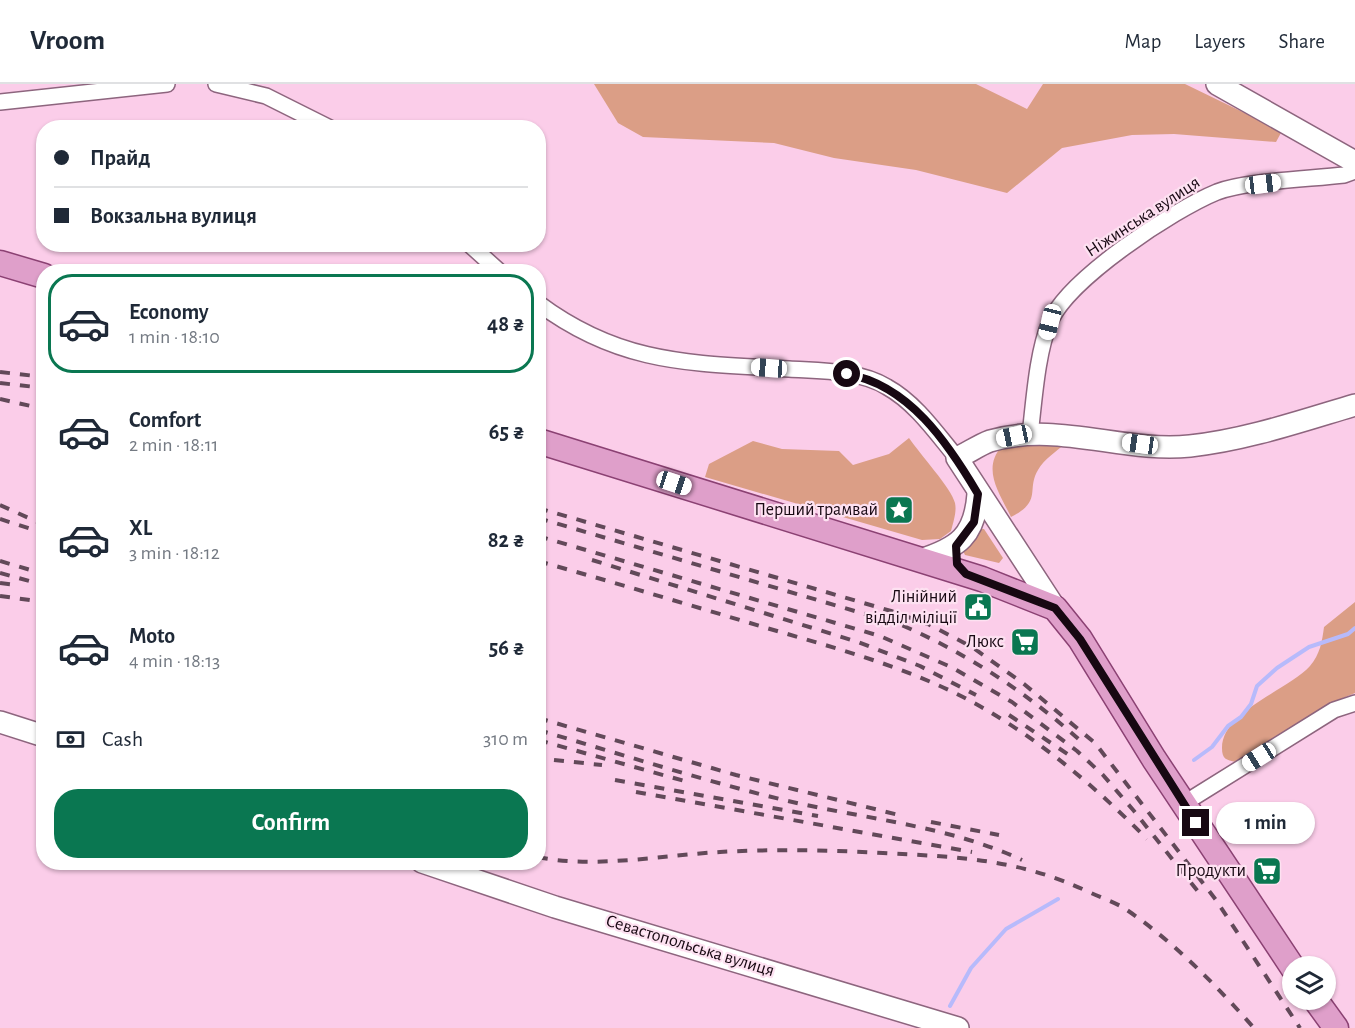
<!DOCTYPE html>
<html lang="en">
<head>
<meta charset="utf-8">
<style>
  body { margin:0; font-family:"Alegreya Sans",sans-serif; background:#f6f6f7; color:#1f2937; height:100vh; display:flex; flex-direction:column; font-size:22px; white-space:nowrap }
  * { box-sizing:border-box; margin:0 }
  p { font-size:20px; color:#747a83 }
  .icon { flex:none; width:33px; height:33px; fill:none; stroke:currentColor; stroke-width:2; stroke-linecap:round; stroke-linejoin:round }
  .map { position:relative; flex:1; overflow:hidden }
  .sheet { position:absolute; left:36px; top:180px; width:510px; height:606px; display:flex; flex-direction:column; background:#fff; border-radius:24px; box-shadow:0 2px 4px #0004 }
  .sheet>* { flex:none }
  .hud { position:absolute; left:36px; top:36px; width:510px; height:132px; border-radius:24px; box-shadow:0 2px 4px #0004; display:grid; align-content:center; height:132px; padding:0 18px; background:#fff }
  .buttons { position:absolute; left:1282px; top:872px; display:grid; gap:12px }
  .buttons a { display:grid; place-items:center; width:54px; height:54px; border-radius:50%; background:#fff; box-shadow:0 2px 4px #0004; font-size:30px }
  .end { position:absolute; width:27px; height:27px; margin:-14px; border:8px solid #170812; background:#fff; box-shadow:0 0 0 3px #fff }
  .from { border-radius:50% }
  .bubble { position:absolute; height:42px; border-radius:21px; background:#fff; box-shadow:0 2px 4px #0004; font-size:20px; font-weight:700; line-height:42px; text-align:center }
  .car { position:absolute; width:18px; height:36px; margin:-18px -9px; border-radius:8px; box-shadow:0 0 4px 2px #0007; background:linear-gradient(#fff 24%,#345 0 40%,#fff 0 76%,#345 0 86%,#fff 0) }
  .hud b { display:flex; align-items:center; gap:21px; height:57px; font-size:22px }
  .hud b+b { border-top:2px solid #e0e1e3 }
  .hud i { width:15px; height:15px; background:#1f2937 }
  ul { padding:10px 0 0; list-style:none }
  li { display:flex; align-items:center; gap:18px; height:99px; margin:0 12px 9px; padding:0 6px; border:3px solid transparent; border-radius:24px }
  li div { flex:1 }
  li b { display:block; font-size:22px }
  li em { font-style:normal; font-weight:700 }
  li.current { border-color:#0a7751 }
  li>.icon { width:54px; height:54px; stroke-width:1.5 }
  .pay { display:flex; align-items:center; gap:15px; height:66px; padding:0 18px; font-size:22px }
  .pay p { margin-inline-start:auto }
  .cta { display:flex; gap:12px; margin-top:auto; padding:12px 18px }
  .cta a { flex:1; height:69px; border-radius:24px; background:#0a7751; color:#fff; font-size:24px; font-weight:700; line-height:69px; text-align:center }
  header { display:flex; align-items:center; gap:36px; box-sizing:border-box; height:84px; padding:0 30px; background:#fff; border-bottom:2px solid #e0e1e3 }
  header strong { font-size:28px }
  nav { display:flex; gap:33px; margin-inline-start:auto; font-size:21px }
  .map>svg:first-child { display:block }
  .green { fill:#db9e86 }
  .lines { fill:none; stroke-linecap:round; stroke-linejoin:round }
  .stream { stroke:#b7bafb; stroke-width:4 }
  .street-casing { stroke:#8d657e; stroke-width:18 }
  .secondary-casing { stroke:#8d657e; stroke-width:24 }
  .primary-casing { stroke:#8b4173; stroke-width:27 }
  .street { stroke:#fff; stroke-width:15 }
  .secondary { stroke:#fff; stroke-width:21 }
  .primary { stroke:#df9fca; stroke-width:24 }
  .rail { stroke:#624959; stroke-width:4; stroke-dasharray:10 10; stroke-linecap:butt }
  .route { stroke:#170812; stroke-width:8 }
  .labels { text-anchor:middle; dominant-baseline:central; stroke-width:4.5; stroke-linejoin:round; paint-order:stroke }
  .street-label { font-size:18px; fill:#170812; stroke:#fde1f1 }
  .poi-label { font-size:18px; fill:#170812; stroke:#fde1f1; text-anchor:end }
</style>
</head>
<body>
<header>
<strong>Vroom</strong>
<nav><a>Map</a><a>Layers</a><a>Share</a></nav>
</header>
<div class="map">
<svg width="1355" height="944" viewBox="0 0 1355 944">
  <rect width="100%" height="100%" fill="#fbcde9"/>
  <!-- green -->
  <g class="green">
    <polygon points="594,0 976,0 1027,25 1043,0 1185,0 1282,47 1276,58 1174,50 1132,51 1062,64 1007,109 916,86 834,74 774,59 643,53 618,39"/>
    <path d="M909 354C919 369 952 405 955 419 957 428 953 439 951 447L940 455 922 456 705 393 709 380 753 357 782 365 839 367 853 381 889 370Z"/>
    <path d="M1066 359C1057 367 1044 375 1038 386 1026 406 1043 417 1011 433 1000 410 981 385 1002 362Z"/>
    <polygon points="978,445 984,445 1003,474 999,479 965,471 962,465"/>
    <path d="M1355 518V609L1331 619 1236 678C1226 676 1222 675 1222 664 1222 627 1287 607 1310 582 1320 570 1322 558 1324 543Z"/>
  </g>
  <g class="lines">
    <!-- stream -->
    <g class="stream">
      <polyline points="1194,676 1212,663 1228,642 1241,633 1251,620 1257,602 1277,584 1309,563 1348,550 1355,544"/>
      <polyline points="950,922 971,884 1006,845 1058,815"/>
    </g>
    <!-- street casing -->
    <g class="street-casing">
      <g id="street">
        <polyline points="216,0 266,12 330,44"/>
        <polyline points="0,18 167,0"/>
        <polyline points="469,160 500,188"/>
        <path d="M538 219C621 281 691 279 789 285 821 287 859 286 887 303 916 319 937 350 957 374"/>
        <path d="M1030 351C1034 318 1037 268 1050 238 1068 195 1173 126 1217 108 1246 97 1310 95 1344 91L1355 87"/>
        <polyline points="1183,720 1334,626 1355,619"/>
      </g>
    </g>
    <!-- secondary casing -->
    <g class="secondary-casing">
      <g id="secondary">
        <polyline points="1217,0 1355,78"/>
        <path d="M920 476C958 464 975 452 978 410"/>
        <path d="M1055 524 957 374C968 369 979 361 990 357 1057 337 1123 369 1190 362 1246 356 1301 337 1355 321"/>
        <polyline points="0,638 44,652"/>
        <polyline points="422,778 555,823 958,944"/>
      </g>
    </g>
    <!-- primary casing -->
    <g class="primary-casing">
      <g id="primary">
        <polyline points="0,179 44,192"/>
        <polyline points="538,357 982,495 1055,524 1080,555 1154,675 1293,884"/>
        <polyline points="1315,915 1336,944"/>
      </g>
    </g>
    <!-- street -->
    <use href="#street" class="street"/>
    <!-- secondary -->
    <use href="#secondary" class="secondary"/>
    <!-- primary -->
    <use href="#primary" class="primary"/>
    <!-- rail -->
    <g class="rail">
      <polyline points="0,288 44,293"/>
      <polyline points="0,299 44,304"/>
      <polyline points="0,315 44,325"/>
      <polyline points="0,421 44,441"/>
      <polyline points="538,424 891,527 928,540 972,563 1024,600 1095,659 1216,816 1300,944"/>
      <path d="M538 434 899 540C967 569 1029 610 1084 660"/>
      <polyline points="0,435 44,449"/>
      <polyline points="538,452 880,552 951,583 1012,618 1077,667 1103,691 1134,727 1200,810"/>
      <polyline points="592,476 858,558 920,582 976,611"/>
      <polyline points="0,477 44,490"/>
      <path d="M538 477C616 499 693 522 770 545 836 564 902 582 963 613 1032 649 1093 700 1147 755"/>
      <polyline points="0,489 44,501"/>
      <polyline points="0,499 17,501"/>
      <polyline points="0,512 44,518"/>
      <polyline points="1009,631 1072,673"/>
      <polyline points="538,634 736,691 899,731"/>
      <path d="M538 646C621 670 704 697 788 717 866 735 949 742 1022 776"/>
      <polyline points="538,656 688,698"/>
      <polyline points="554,676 602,681"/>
      <polyline points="615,696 818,732"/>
      <polyline points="636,708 972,768"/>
      <polyline points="931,738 999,751"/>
      <path d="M538 773C592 785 665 771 720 768 774 765 829 766 883 769 961 773 1020 775 1091 809 1102 814 1114 818 1124 824 1173 857 1215 900 1254 944"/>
    </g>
  </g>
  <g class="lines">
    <!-- route -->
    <path class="route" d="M847 290C909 301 948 359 978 410L974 438 956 462 957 480 966 490 1055 524 1080 555 1196 739"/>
  </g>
  <!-- icons -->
  <defs>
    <g id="sight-square" transform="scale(1.5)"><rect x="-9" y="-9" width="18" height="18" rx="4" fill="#0a7751" stroke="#fde1f1"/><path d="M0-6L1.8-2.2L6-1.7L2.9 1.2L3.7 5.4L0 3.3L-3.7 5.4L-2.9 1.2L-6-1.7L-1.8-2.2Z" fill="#fff"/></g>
    <g id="civic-square" transform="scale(1.5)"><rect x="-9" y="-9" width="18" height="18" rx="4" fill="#0a7751" stroke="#fde1f1"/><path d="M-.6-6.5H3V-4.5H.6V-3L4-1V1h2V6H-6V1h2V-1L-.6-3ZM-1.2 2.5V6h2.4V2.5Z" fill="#fff"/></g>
    <g id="supermarket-square" transform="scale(1.5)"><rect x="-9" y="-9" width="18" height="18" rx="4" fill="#0a7751" stroke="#fde1f1"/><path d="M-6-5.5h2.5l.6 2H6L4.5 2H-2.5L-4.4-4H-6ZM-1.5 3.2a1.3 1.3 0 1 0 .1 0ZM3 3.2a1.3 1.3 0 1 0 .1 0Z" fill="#fff"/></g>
  </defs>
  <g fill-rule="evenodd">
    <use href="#sight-square" x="899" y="426"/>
    <use href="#civic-square" x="978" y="523"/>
    <use href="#supermarket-square" x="1025" y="558"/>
    <use href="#supermarket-square" x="1267" y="787"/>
  </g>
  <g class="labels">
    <!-- street labels -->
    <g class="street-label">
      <text transform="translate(1143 133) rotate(-33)">Ніжинська вулиця</text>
      <text transform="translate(690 862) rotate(17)">Севастопольська вулиця</text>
    </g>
    <!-- poi labels -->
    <g class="poi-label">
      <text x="878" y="426">Перший трамвай</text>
      <text x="957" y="513">Лінійний<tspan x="957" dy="21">відділ міліції</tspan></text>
      <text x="1004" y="558">Люкс</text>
      <text x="1246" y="787">Продукти</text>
    </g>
  </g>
</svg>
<div class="buttons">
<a><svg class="icon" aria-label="layers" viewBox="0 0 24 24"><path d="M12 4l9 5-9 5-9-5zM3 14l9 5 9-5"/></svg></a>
</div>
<i class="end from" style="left:847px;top:290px"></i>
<i class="end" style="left:1196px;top:739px"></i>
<div class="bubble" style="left:1216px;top:718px;width:99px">1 min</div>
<i class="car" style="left:1263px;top:100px;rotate:83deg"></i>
<i class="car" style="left:1050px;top:238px;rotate:194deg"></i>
<i class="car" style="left:769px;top:284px;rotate:274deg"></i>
<i class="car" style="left:1014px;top:352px;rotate:258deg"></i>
<i class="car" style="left:1140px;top:360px;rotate:278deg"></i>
<i class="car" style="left:674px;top:399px;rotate:108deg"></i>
<i class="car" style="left:1259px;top:673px;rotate:238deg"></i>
<div class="hud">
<b><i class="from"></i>Прайд</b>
<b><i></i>Вокзальна вулиця</b>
</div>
<section class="sheet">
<ul>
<li class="current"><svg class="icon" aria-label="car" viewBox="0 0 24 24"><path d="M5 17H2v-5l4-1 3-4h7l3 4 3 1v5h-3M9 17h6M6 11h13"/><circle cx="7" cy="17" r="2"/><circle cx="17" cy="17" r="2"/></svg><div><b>Economy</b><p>1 min · 18:10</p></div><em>48 ₴</em></li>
<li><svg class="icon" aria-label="car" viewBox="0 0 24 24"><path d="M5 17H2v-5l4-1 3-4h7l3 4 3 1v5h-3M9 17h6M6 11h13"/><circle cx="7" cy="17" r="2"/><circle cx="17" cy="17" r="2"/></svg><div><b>Comfort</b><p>2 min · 18:11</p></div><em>65 ₴</em></li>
<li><svg class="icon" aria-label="car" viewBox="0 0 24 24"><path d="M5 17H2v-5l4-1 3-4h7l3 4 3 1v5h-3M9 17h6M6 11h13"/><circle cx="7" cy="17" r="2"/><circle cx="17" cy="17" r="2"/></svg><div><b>XL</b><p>3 min · 18:12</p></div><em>82 ₴</em></li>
<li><svg class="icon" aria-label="car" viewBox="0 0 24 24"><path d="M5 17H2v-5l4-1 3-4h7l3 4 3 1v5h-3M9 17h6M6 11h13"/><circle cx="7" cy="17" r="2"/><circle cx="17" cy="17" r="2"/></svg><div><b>Moto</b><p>4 min · 18:13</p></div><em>56 ₴</em></li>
</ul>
<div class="pay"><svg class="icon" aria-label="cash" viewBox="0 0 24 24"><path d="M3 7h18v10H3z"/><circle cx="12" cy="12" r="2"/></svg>Cash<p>310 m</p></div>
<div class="cta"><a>Confirm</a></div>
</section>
</div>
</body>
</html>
